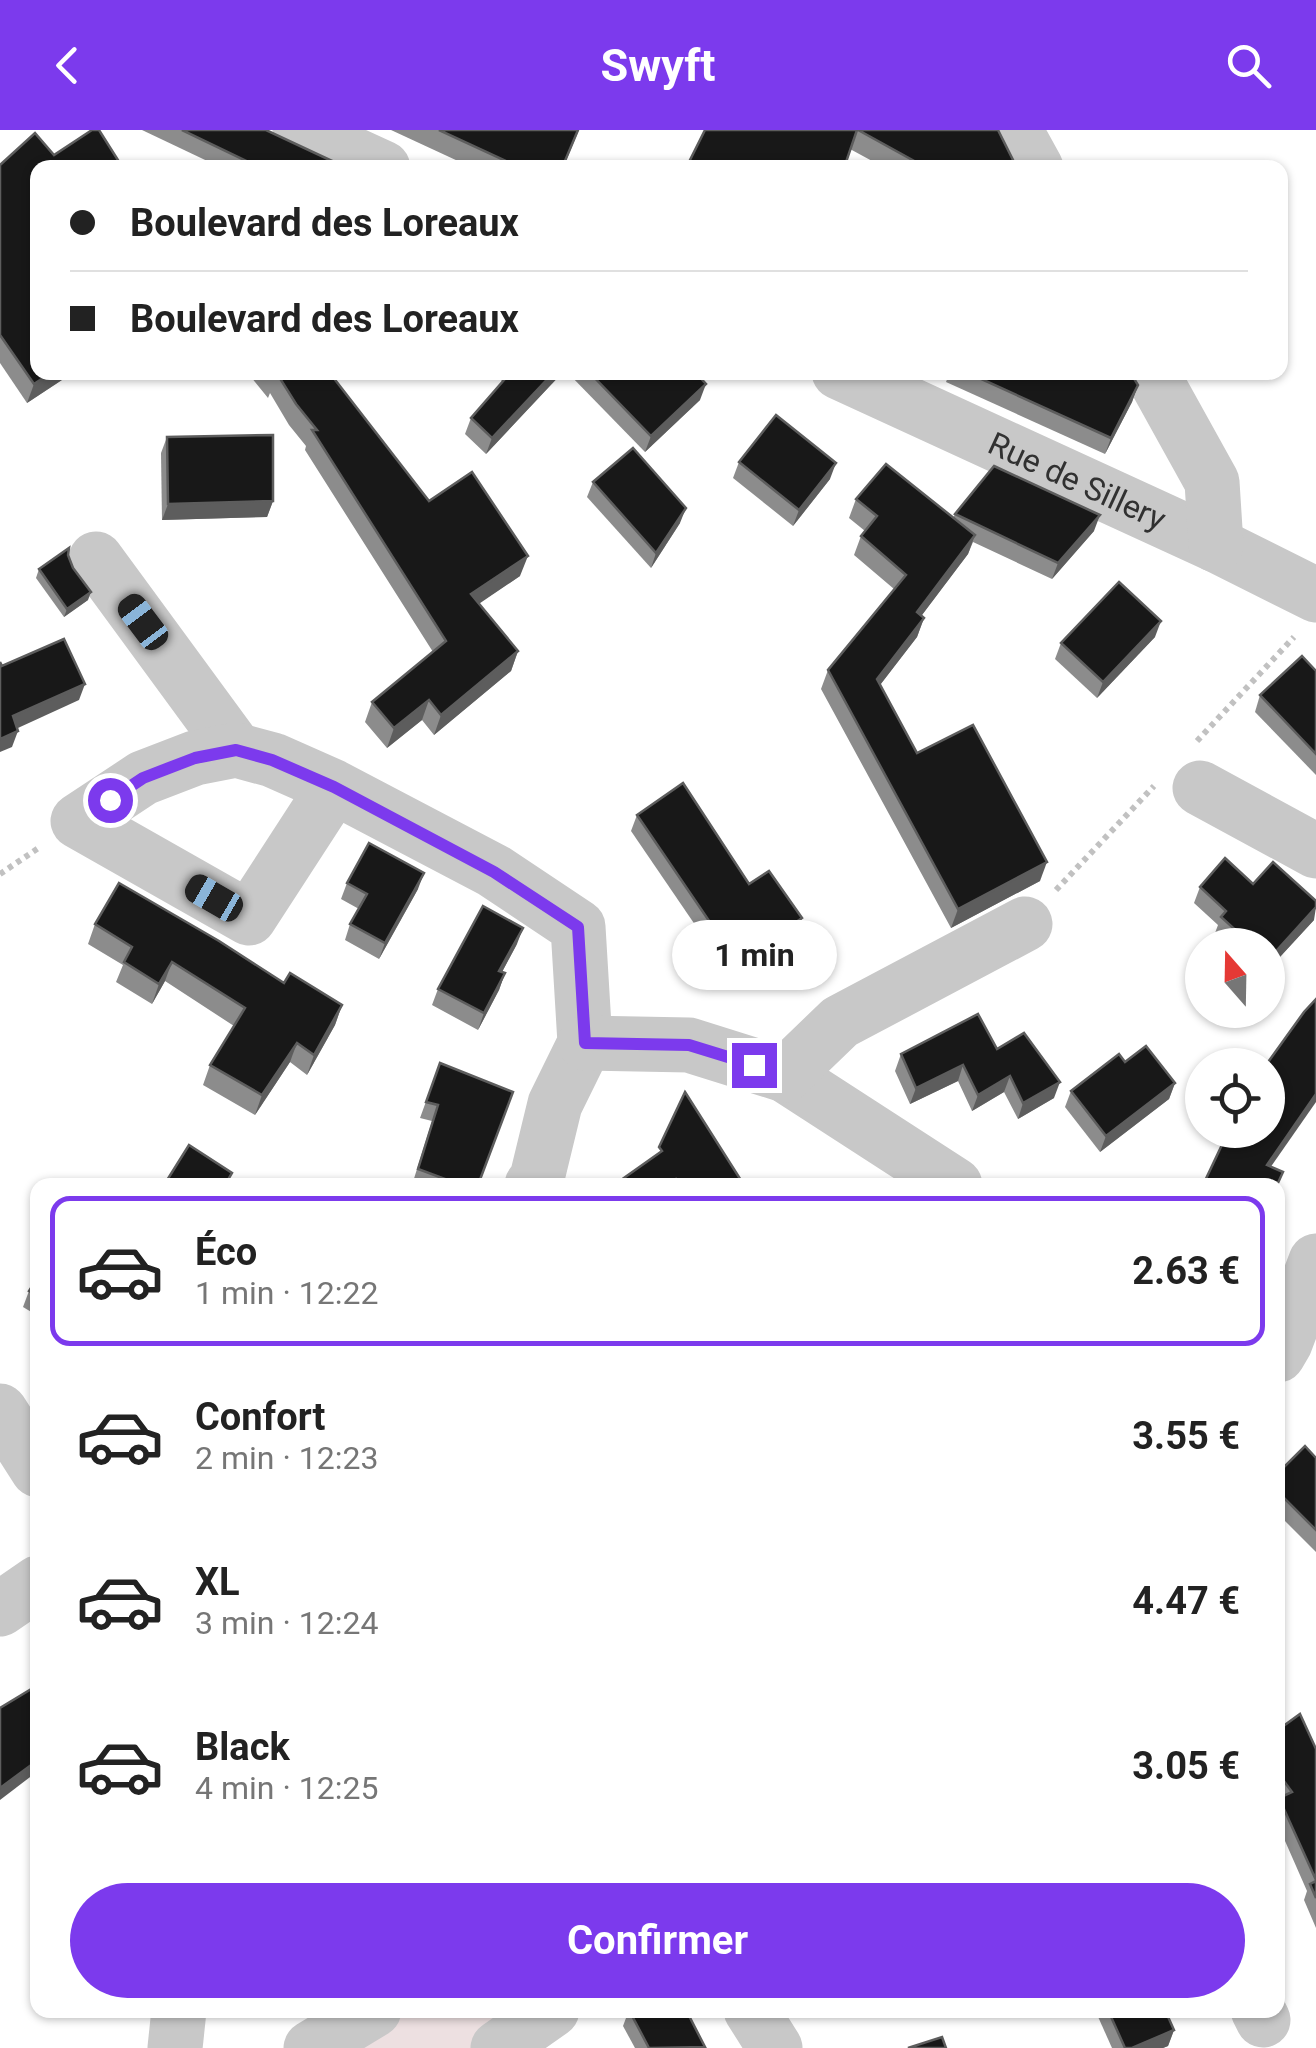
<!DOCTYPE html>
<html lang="fr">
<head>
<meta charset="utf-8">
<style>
  body { margin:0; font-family:Roboto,sans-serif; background:#f6f6f6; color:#222; height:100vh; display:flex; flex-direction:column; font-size:38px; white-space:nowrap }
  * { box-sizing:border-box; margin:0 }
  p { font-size:32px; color:#767676 }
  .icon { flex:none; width:55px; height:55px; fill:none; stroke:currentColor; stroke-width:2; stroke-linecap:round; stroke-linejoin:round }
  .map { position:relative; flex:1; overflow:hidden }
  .panel { position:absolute; left:30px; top:1048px; width:1255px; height:840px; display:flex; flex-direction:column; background:#fff; border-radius:20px; box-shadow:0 2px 8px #0004 }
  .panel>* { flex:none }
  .guide { position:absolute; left:30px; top:30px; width:1258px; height:220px; border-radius:20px; box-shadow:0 2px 8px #0004; display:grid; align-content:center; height:220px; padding:0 40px; background:#fff }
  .needle { width:65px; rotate:340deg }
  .controls { position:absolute; left:1185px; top:798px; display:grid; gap:20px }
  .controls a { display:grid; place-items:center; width:100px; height:100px; border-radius:50%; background:#fff; box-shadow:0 2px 8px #0004; font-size:50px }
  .end { position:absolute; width:45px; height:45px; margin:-22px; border:12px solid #7c3aed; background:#fff; box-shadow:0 0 0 5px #fff }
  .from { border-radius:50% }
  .bubble { position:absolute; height:70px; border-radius:35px; background:#fff; box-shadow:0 2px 8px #0004; font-size:32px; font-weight:700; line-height:70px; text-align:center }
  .car { position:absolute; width:30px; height:60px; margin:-30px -15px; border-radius:12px; box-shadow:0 0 8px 2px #0007; background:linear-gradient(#222 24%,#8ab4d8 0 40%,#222 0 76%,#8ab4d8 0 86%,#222 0) }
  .guide b { display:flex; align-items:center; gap:35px; height:95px; font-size:38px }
  .guide b+b { border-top:2px solid #e0e0e0 }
  .guide i { width:25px; height:25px; background:#222 }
  ul { padding:18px 0 0; list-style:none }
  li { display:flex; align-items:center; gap:30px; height:150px; margin:0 20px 15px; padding:0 20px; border:5px solid transparent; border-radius:20px }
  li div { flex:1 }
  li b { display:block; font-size:38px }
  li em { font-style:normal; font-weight:700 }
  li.active { border-color:#7c3aed }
  li>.icon { width:90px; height:90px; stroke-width:1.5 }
  .cta { display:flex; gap:20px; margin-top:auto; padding:20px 40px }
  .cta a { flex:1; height:115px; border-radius:60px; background:#7c3aed; color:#fff; font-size:40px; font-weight:700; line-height:115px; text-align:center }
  header { display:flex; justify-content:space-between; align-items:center; height:130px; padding:0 40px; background:#7c3aed; color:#fff; font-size:45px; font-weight:700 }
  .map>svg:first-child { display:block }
  .grass { fill:#ede0e1 }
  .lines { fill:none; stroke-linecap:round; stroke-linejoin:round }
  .path { stroke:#c1c1c1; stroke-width:6; stroke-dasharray:5 5; stroke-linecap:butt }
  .minor { stroke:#c8c8c8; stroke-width:55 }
  .wall { fill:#8c8c8c }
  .shaded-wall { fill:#5d5d5d }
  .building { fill:#181818; stroke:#5d5d5d; stroke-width:2.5 }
  .route { stroke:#7c3aed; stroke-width:12 }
  .labels { text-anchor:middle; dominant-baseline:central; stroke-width:10; stroke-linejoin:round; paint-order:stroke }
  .street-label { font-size:32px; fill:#313131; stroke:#fff }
</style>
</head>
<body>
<header><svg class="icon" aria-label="back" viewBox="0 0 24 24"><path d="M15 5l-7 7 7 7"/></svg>Swyft<svg class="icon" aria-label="search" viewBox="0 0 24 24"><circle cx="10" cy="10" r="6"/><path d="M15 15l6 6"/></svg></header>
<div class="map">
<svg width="1316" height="1918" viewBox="0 0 1316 1918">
  <rect width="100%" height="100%" fill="#fff"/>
  <!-- grass -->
  <polygon class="grass" points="409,1880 529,1880 472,1918 347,1918"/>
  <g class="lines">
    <!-- path -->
    <g class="path">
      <polyline points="1197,611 1294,507"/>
      <polyline points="0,744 40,717"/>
      <polyline points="1056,760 1154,656"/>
    </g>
    <!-- minor -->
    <g class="minor">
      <polyline points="300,0 383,38"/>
      <polyline points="1015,0 1036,38"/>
      <path id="s1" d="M839 242 1216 415 1316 465"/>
      <polyline points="1151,242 1212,352 1216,415"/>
      <polyline points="96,429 236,620"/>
      <polyline points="334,657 249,788 78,691 143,648 195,628 236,620 273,630 334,657 494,741 578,797 585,913 555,974 537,1048 532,1055"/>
      <polyline points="1200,658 1316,721"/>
      <polyline points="585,913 689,915 785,945 955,1055"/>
      <polyline points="785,945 840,892 1025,794"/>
      <polyline points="1278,1225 1285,1213 1316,1131"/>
      <polyline points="0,1281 38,1340"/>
      <polyline points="0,1479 38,1453"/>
      <polyline points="751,1880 775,1918"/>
      <polyline points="1258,1880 1263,1890"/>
      <polyline points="175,1918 179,1880"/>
      <polyline points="311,1918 374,1880"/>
      <polyline points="498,1918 552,1880"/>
    </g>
  </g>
  <!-- wall -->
  <g class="wall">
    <polygon points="142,0 266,0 347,38 222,38"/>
    <polygon points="391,0 579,0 563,38 473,38"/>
    <polygon points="705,0 998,0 1014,38 885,38 850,19"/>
    <polygon points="54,25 74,242 27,273 0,233 0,35"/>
    <polygon points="247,242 329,242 429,371 520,446 479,473 518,521 511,541 434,605 422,590 387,618 365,592 372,572 433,522 305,320 306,316 289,295 270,263 268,268"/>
    <polygon points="493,242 563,242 486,324 465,304 471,288 503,252"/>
    <polygon points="567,242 695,242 700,270 645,322"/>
    <polygon points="950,242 1130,242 1138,255 1132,272 1105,324 946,252"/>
    <polygon points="167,307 273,371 267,387 162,390 161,323"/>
    <polygon points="739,332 830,349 793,396 733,348"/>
    <polygon points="593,352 680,393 651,438 587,367"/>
    <polygon points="856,369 953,388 955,384 1094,401 1052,449 973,412 968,424 921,486 924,488 917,507 880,555 917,623 1040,751 951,798 821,559 828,540 894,459 854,425 861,406 865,401 849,388"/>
    <polygon points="68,425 88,470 64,487 36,448 39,439"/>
    <polygon points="1155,507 1097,568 1055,529 1061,513"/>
    <polygon points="1316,541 1316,645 1255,582 1260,565"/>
    <polygon points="637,685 802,788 796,804 732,849 631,701"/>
    <polygon points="347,753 418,759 379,829 345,810 350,794 359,779 341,769"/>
    <polygon points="1253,754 1314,790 1268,840 1268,815 1228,815 1215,803 1218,795 1194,773 1200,757"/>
    <polygon points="95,794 284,853 342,875 335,895 307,945 290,932 255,985 203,955 210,935 234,896 165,851 152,874 116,852 123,835 88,814"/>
    <polygon points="517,814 502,842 505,843 499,860 478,900 432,875 438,859"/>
    <polygon points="997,919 1054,968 1018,989 1004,962 972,981 958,951 910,974 895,941 901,924"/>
    <polygon points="1125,932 1175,953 1169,969 1100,1022 1065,977 1071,961"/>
    <polygon points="440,933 478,1055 412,1055 432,991 420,988"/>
    <polygon points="38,1147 38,1186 23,1177 29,1161"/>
    <polygon points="1316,1328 1316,1422 1278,1384 1278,1343"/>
    <polygon points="1278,1600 1316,1619 1316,1798 1304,1770 1307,1761 1278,1695 1279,1668 1278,1667"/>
    <polygon points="629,1880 705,1918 635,1918 623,1896"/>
    <polygon points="1095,1880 1165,1880 1174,1900 1168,1916 1163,1918 1112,1918"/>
  </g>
  <!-- shaded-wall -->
  <g class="shaded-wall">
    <polygon points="52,242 74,242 27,273 34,254"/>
    <polygon points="554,242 563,242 486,324 492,308"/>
    <polygon points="706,254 700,270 645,322 651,306"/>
    <polygon points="1138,255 1132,272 1105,324 1111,308"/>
    <polygon points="836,333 830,349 793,396 799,380"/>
    <polygon points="273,371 267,387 162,390 168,374"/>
    <polygon points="686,378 680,393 651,438 656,423"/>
    <polygon points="1100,385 1094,401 1052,449 1058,433"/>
    <polygon points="975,405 968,424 910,501 917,482"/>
    <polygon points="528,426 520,446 464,484 471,464"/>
    <polygon points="91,462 88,470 64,487 67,479"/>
    <polygon points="924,488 917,507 870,568 877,549"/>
    <polygon points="1161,491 1155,507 1097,568 1103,552"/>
    <polygon points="518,521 511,541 434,605 441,585"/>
    <polygon points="85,554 79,570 7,603 13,586"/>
    <polygon points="429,570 422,590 387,618 394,598"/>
    <polygon points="18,601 12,617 0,622 0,609"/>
    <polygon points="1047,732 1040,751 951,798 958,779"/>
    <polygon points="424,743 418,759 379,829 385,813"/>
    <polygon points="1316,777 1314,790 1268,840 1268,830"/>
    <polygon points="802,788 796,804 732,849 737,832"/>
    <polygon points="523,798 517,814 494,857 499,841"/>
    <polygon points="172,832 165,851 152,874 159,854"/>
    <polygon points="505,843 499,860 478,900 484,883"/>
    <polygon points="342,875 335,895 307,945 314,925"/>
    <polygon points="297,913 290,932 255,985 262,965"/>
    <polygon points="963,935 958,951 910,974 916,958"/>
    <polygon points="1010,946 1004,962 972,981 978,965"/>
    <polygon points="1060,952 1054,968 1018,989 1023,973"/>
    <polygon points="1175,953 1169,969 1100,1022 1106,1006"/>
    <polygon points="1316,964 1316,972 1261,1051 1267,1035"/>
    <polygon points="38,1630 38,1641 0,1670 0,1658"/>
    <polygon points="1174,1900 1168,1916 1163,1918 1132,1918"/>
  </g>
  <!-- building -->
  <g class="building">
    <polygon points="92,0 99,0 123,38 38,38 38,242 52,242 34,254 0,205 0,35 35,3 54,25"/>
    <polygon points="182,0 266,0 347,38 261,38"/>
    <polygon points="439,0 578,0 562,38 521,38"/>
    <polygon points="705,0 857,0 844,38 686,38"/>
    <polygon points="858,0 998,0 1015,34 1014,38 927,38"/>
    <polygon points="276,242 329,242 429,371 472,342 528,426 471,464 518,521 441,585 429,570 394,598 372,572 446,511 312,300 317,300 296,274"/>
    <polygon points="511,242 554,242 492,308 471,288"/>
    <polygon points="589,242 695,242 706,254 651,306"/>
    <polygon points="966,242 1130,242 1138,255 1111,308"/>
    <polygon points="776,285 836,333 799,380 739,332"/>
    <polygon points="273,305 273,371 168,374 167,307"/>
    <polygon points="633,318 686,378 656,423 593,352"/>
    <polygon points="886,334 975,405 917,482 924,488 877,549 917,623 973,595 1047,732 958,779 828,540 906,445 861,406 877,386 856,369"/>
    <polygon points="994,336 1100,385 1058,433 955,384"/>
    <polygon points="69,418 68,425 73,438 91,462 67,479 39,439"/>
    <polygon points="1119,452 1161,491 1103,552 1061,513"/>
    <polygon points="64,509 85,554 13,586 18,601 0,609 0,532 2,536"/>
    <polygon points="1302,526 1316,541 1316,624 1260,565"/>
    <polygon points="683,653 749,754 769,741 802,788 737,832 637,685"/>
    <polygon points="369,713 424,743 385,813 350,794 367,764 347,753"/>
    <polygon points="1225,728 1253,754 1273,732 1316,771 1316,777 1268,830 1268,815 1252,815 1221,787 1226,781 1200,757"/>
    <polygon points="119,753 219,811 284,853 290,843 342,875 314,925 297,913 262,965 210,935 245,878 172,832 159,854 124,832 132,817 95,794"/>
    <polygon points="483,776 523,798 499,841 505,843 484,883 438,859"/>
    <polygon points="1316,869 1316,964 1267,1035 1283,1042 1277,1055 1203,1055 1229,1000 1268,1000 1266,935 1304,882"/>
    <polygon points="978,884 997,919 1024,903 1060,952 1023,973 1010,946 978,965 963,935 916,958 901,924"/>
    <polygon points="1146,916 1175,953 1106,1006 1071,961 1119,924 1125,932"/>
    <polygon points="440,933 513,962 478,1055 461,1055 418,1039 438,975 426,972"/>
    <polygon points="685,962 744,1055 681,1055 676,1049 667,1055 614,1055 662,1021 659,1017"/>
    <polygon points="189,1015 232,1043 225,1055 164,1055"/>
    <polygon points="38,1147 38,1166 29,1161"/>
    <polygon points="1305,1316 1316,1328 1316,1400 1278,1362 1278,1343"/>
    <polygon points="38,1555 38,1630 0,1658 0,1578"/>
    <polygon points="1300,1584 1316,1619 1316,1750 1279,1668 1292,1662 1278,1643 1278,1600"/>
    <polygon points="1316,1751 1316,1768 1310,1754"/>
    <polygon points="629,1880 686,1880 705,1917 649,1918"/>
    <polygon points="1108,1880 1165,1880 1174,1900 1132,1918 1125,1918"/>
    <polygon points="942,1907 946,1918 908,1918"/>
  </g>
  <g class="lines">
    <!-- route -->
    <polyline class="route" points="110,670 143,648 195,628 236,620 272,630 334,657 494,742 578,797 585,913 689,915 754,935"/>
  </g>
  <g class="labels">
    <!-- street labels -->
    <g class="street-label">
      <text stroke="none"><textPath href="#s1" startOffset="262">Rue de Sillery</textPath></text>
    </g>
  </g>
</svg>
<div class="controls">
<a><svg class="needle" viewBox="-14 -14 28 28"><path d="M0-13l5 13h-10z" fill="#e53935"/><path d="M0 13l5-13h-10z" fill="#767676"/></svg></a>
<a><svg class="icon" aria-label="locate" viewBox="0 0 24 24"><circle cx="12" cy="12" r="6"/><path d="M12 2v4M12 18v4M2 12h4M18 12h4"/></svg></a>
</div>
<i class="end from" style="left:110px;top:670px"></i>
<i class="end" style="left:754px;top:935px"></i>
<div class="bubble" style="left:672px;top:790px;width:165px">1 min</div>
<i class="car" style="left:143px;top:492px;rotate:323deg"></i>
<i class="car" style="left:214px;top:768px;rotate:300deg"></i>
<div class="guide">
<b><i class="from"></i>Boulevard des Loreaux</b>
<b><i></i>Boulevard des Loreaux</b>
</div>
<section class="panel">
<ul>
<li class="active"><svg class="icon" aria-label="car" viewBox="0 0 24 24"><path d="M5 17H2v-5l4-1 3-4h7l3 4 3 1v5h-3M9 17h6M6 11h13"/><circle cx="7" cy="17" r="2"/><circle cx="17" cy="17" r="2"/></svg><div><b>Éco</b><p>1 min · 12:22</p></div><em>2.63 €</em></li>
<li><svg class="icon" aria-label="car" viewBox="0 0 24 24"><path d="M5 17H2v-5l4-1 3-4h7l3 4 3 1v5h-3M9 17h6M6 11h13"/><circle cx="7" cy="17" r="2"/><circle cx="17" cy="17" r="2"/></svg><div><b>Confort</b><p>2 min · 12:23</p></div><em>3.55 €</em></li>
<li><svg class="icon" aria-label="car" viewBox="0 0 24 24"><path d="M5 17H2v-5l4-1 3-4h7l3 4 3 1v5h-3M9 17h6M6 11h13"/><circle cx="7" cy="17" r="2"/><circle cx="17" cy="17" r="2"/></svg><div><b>XL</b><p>3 min · 12:24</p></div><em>4.47 €</em></li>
<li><svg class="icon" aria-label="car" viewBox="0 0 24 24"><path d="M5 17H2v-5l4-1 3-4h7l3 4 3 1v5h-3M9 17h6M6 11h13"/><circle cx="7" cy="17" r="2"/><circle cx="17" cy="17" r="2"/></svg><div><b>Black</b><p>4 min · 12:25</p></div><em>3.05 €</em></li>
</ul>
<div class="cta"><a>Confirmer</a></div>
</section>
</div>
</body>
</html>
